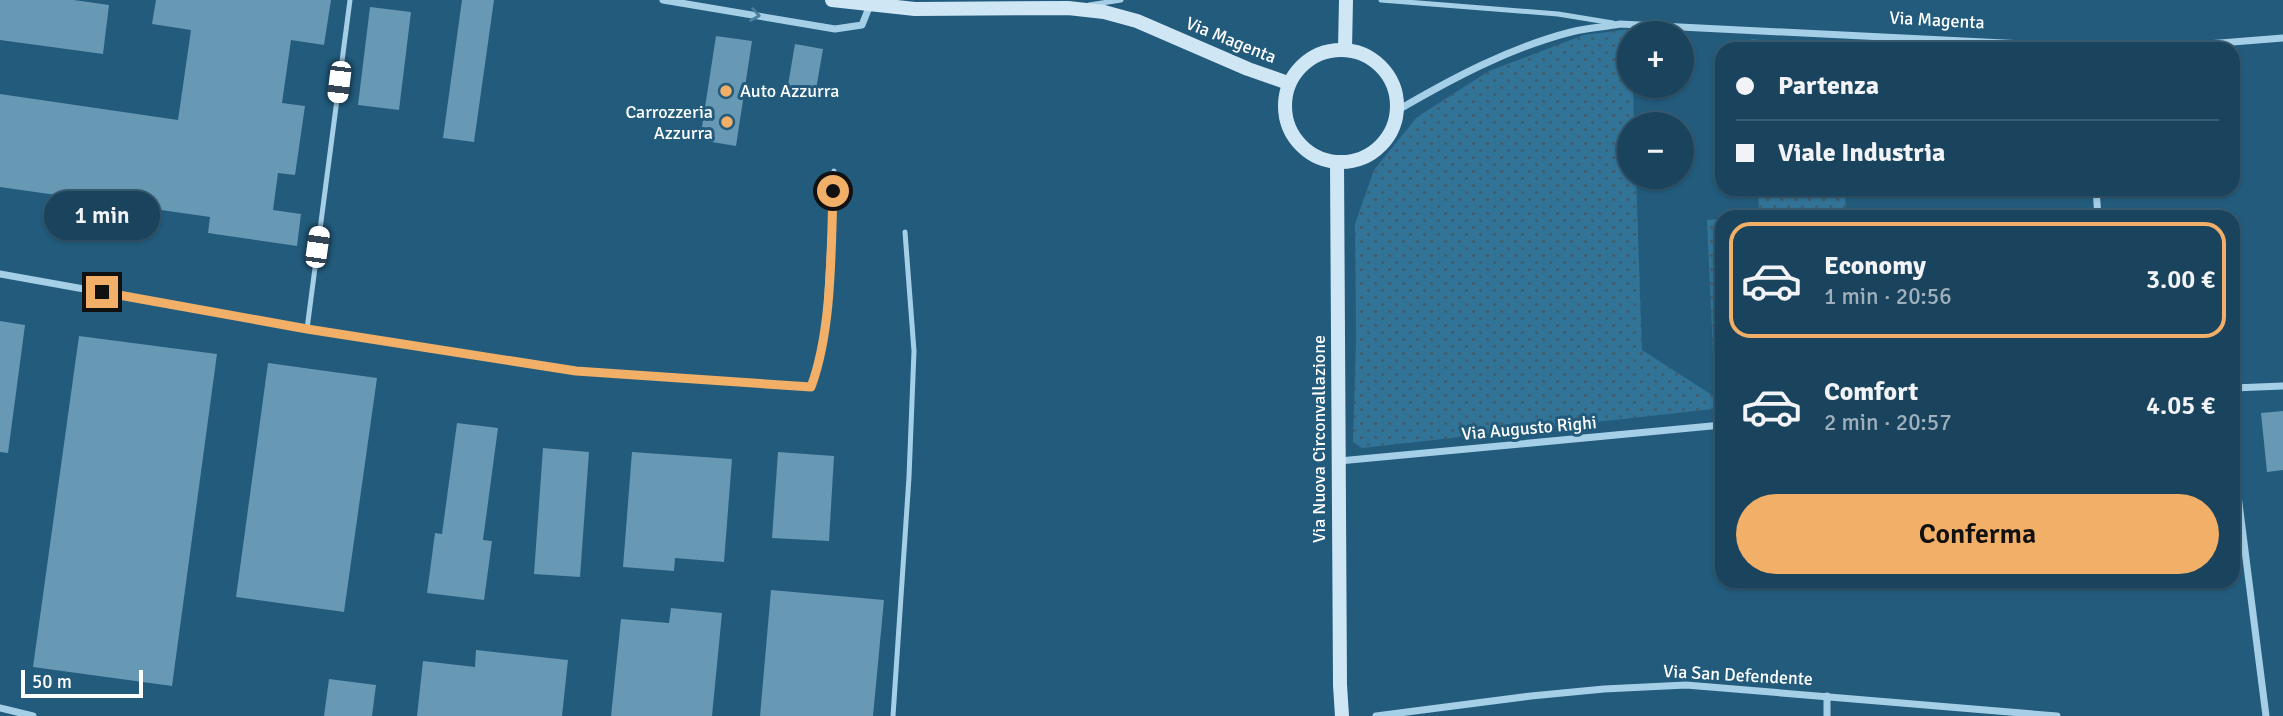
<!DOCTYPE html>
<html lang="it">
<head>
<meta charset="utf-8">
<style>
  body { margin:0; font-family:Signika,sans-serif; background:#274e66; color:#f1f3f6; height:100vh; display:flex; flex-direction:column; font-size:26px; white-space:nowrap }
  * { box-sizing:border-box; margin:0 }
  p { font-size:23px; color:#9fb0bc }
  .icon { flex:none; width:38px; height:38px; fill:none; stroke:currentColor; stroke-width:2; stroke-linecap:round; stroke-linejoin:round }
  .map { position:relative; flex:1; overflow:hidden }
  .drawer { position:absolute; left:1715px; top:210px; width:525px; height:378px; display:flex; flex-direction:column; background:#1a445d; border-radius:21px; box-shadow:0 2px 5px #0004,0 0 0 2px #385c72 }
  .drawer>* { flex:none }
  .banner { position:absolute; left:1715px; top:42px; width:525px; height:154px; border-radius:21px; box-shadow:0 2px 5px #0004,0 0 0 2px #385c72; display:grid; align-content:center; height:154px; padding:0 21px; background:#1a445d }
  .buttons { position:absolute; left:1617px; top:21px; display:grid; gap:14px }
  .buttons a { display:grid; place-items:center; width:77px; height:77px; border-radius:50%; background:#1a445d; box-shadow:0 2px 5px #0004,0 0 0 2px #385c72; font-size:35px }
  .scale { position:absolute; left:21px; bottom:18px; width:122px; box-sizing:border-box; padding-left:7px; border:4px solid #fff; border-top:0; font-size:19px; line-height:24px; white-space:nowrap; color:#fff; -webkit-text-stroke:5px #225b7c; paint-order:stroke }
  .end { position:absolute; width:32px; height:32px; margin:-16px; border:9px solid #f1af67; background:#111; box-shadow:0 0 0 4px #111 }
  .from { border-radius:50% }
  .bubble { position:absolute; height:49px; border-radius:24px; background:#1a445d; box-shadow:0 2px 5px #0004,0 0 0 2px #385c72; font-size:23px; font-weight:600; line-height:49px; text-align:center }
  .car { position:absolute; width:21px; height:42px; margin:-21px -10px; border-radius:9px; box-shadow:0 0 5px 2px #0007; background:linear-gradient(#fff 24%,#345 0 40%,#fff 0 76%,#345 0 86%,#fff 0) }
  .banner b { display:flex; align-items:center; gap:24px; height:66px; font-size:26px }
  .banner b+b { border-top:2px solid #385c72 }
  .banner i { width:18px; height:18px; background:#f1f3f6 }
  ul { padding:12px 0 0; list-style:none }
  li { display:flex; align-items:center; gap:21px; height:116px; margin:0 14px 10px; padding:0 7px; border:4px solid transparent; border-radius:21px }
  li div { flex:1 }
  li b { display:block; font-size:26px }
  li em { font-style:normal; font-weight:600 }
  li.active { border-color:#f1af67 }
  li>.icon { width:63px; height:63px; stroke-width:1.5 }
  .cta { display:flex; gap:14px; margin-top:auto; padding:14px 21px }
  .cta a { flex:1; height:80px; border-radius:42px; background:#f1af67; color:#111; font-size:28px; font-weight:600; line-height:80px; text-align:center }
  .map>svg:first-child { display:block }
  .grass { fill:url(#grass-dots) }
  .building { fill:#6798b4 }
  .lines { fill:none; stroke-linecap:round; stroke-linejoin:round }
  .lane { stroke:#a5cfe6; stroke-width:5 }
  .street { stroke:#a5cfe6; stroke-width:7 }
  .secondary { stroke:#cfe7f5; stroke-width:14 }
  .oneway { stroke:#497e9c }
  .route { stroke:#f1af67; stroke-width:9 }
  .poi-dot { fill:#f1af67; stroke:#225b7c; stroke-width:2.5 }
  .labels { text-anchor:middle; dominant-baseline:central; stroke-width:6; stroke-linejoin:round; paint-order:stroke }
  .street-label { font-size:18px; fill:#fff; stroke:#225b7c }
  .poi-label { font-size:18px; fill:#fff; stroke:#225b7c; text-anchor:start }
</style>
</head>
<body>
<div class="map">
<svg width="2283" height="716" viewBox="0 0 2283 716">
  <defs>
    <pattern id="grass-dots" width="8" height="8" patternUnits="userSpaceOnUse" patternTransform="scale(1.75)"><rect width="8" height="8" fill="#327498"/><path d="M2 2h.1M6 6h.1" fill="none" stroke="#425c6a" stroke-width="1.8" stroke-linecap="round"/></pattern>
  </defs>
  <rect width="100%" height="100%" fill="#225b7c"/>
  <!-- grass -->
  <g class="grass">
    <polygon points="1631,29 1629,86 1633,86 1634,124 1629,124 1629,177 1636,177 1642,350 1715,397 1707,220 1722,219 1722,408 1362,448 1353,442 1356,338 1355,224 1374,170 1417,117 1489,71 1584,35"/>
    <polygon points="1751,39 1842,46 1842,49 1752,49"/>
    <polygon points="1758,189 1845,189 1846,217 1756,217 1759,216"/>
  </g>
  <!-- building -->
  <g class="building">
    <polygon points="0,0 74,0 109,5 103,54 0,40"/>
    <polygon points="156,0 331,0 324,45 291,40 282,103 305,106 295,175 278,173 273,210 301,214 297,246 208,233 210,217 0,187 0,94 178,120 191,30 152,24"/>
    <polygon points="462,0 494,0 474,142 443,138"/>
    <polygon points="370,7 411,12 399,110 358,105"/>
    <polygon points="716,36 752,41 736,146 700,140"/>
    <polygon points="795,44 823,49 815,95 787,91"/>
    <polygon points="0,321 25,325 8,453 0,452"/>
    <polygon points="79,336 217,354 172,686 33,667"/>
    <polygon points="268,363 377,378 344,612 236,597"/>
    <polygon points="2283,411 2283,470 2267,472 2261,413"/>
    <polygon points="457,423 498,428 483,540 492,541 484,600 427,593 435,533 442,534"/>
    <polygon points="543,448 589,452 580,577 534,574"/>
    <polygon points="632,452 732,459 724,562 675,558 674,571 623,567"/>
    <polygon points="778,452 834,456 829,541 772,538"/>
    <polygon points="771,590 884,600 873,716 760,716"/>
    <polygon points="671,608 722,613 712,716 611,716 621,619 669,623"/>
    <polygon points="476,650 568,660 562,716 417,716 423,661 475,667"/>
    <polygon points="329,679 376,685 372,716 324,716"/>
  </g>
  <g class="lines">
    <!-- lane -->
    <g class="lane">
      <polyline points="1381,0 1558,14 1613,23"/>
      <polyline points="1089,5 1121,0"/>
      <polyline points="307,329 350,0"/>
      <polyline points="811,387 821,357 825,328 834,171"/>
      <polyline points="893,716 909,477 914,351 905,232"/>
    </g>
    <!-- street -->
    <g class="street">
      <polyline points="663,0 835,29 862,25 870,5"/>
      <path d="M1398 110C1453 78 1509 48 1571 32 1587 28 1604 27 1620 24L2087 47 2157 48 2283 38"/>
      <polyline points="2096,189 2098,217"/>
      <polyline points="0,274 307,329 576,371 811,387"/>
      <polyline points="2233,388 2283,386"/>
      <polyline points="2233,456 2266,716"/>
      <polyline points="1339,461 1722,425"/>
      <polyline points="0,708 33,716"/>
      <polyline points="1376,716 1531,696 1604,689 1686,685 2057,716"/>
      <polyline points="1827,716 1827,696"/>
    </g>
    <!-- secondary -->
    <g class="secondary">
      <polyline points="832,0 915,9 1068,8 1104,12 1137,21 1248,69 1288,83"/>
      <polyline points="1345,49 1346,0"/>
      <circle cx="1341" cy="106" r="56"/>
      <polyline points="1337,162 1340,685 1342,716"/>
    </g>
  </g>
  <!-- one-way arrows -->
  <defs><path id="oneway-chevron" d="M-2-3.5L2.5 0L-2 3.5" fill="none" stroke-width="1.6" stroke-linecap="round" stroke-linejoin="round" transform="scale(1.75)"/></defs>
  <use class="oneway" href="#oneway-chevron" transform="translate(755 15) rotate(9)"/>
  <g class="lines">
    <!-- route -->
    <path class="route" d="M102 292 307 329 576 371 811 387C832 331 831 251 833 191"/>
  </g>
  <!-- markers -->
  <g class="poi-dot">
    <circle cx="726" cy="91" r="7"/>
    <circle cx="727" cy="122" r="7"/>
  </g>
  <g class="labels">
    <!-- street labels -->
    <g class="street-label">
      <text transform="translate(1937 20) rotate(3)">Via Magenta</text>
      <text transform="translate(1231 40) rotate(22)">Via Magenta</text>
      <text transform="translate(1529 428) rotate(-5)">Via Augusto Righi</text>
      <text transform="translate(1319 439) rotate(-90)">Via Nuova Circonvallazione</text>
      <text transform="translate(1738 675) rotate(3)">Via San Defendente</text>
    </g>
    <!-- poi labels -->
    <g class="poi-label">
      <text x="740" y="91">Auto Azzurra</text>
      <text x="713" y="112" text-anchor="end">Carrozzeria<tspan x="713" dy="21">Azzurra</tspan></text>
    </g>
  </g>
</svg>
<div class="buttons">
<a>+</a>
<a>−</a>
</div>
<div class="scale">50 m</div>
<i class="end from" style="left:833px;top:191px"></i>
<i class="end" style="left:102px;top:292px"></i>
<div class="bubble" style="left:44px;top:191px;width:116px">1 min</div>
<i class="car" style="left:339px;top:82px;rotate:187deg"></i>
<i class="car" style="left:317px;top:247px;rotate:8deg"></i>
<div class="banner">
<b><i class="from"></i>Partenza</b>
<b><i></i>Viale Industria</b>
</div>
<section class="drawer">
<ul>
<li class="active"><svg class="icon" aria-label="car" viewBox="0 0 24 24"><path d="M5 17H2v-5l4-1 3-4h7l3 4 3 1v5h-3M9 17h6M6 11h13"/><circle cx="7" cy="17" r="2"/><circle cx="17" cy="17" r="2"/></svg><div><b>Economy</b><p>1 min · 20:56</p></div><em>3.00 €</em></li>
<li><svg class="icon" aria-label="car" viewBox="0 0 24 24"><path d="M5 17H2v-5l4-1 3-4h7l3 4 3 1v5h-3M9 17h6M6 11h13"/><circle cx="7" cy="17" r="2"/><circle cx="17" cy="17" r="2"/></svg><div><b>Comfort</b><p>2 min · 20:57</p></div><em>4.05 €</em></li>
</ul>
<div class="cta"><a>Conferma</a></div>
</section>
</div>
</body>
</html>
